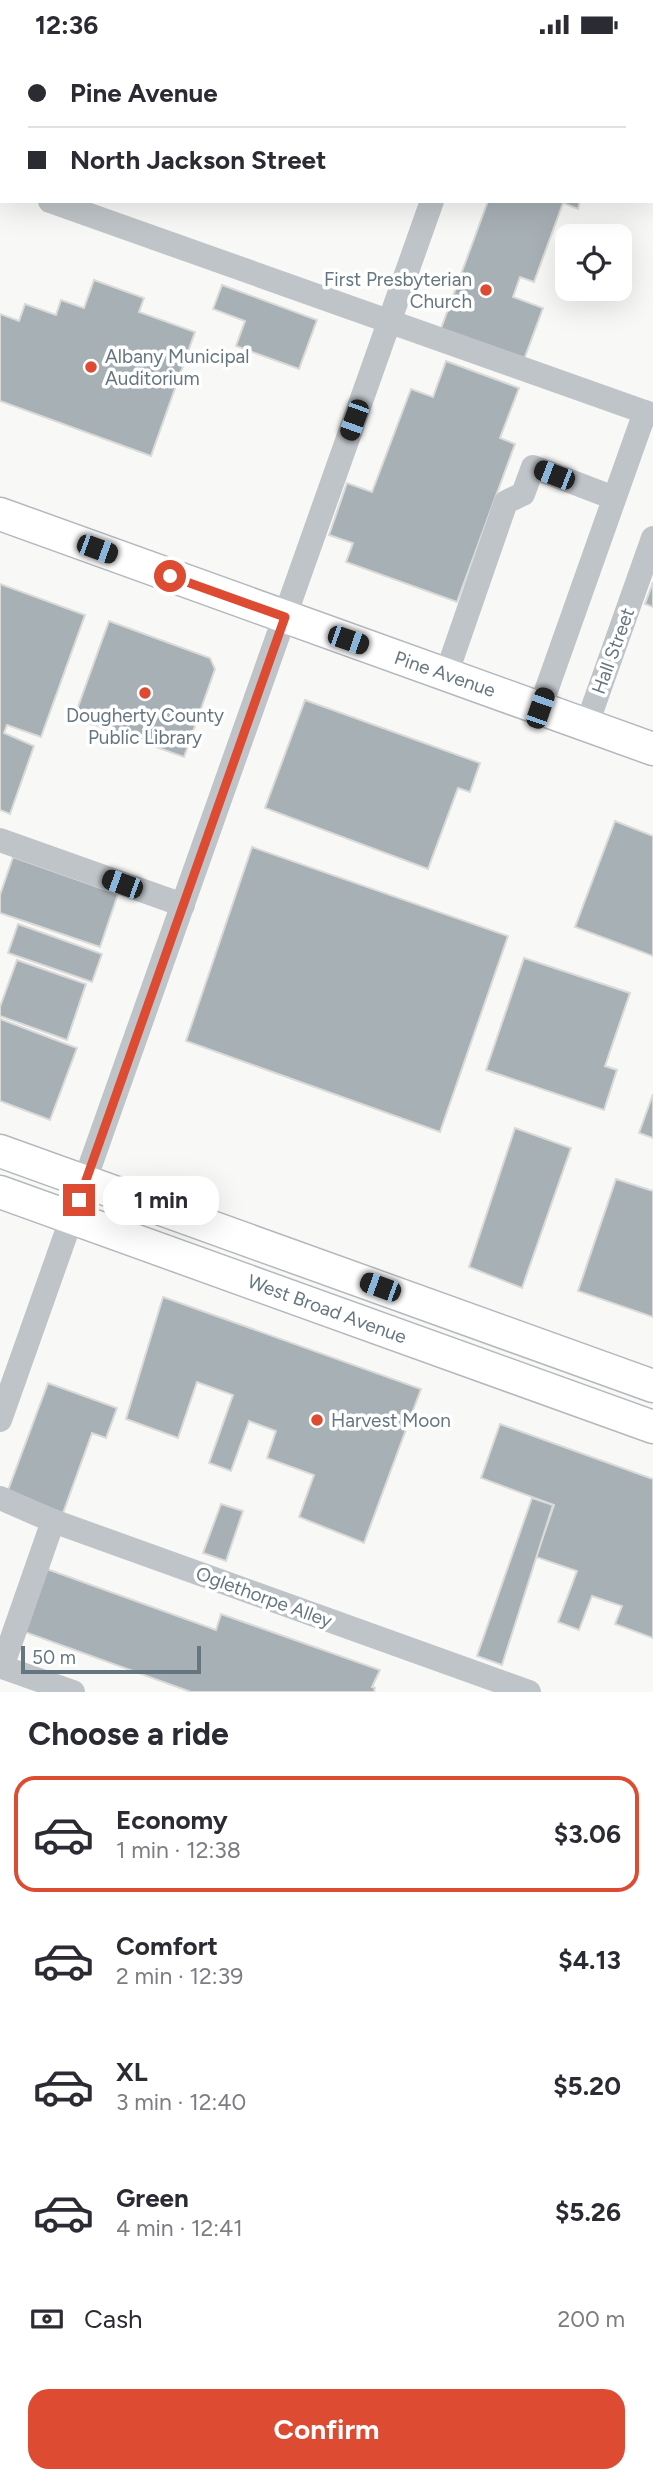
<!DOCTYPE html>
<html lang="en">
<head>
<meta charset="utf-8">
<style>
  body { margin:0; font-family:Figtree,sans-serif; background:#f2f2f3; color:#2b2b33; height:100vh; display:flex; flex-direction:column; font-size:26px; white-space:nowrap }
  * { box-sizing:border-box; margin:0 }
  p { font-size:23px; color:#7c7c81 }
  .icon { flex:none; width:38px; height:38px; fill:none; stroke:currentColor; stroke-width:2; stroke-linecap:round; stroke-linejoin:round }
  .map { position:relative; height:1643px; overflow:hidden }
  .drawer { display:flex; flex-direction:column; background:#fff; flex:1 }
  .drawer>* { flex:none }
  .hud { position:absolute; left:0px; top:0px; width:654px; height:154px; box-shadow:0 7px 28px #0002; display:grid; align-content:center; height:154px; padding:0 28px; background:#fff }
  .tools { position:absolute; left:555px; top:175px; display:grid; gap:14px }
  .tools a { display:grid; place-items:center; width:77px; height:77px; border-radius:14px; background:#fff; box-shadow:0 7px 28px #0002; font-size:35px }
  .scale { position:absolute; left:21px; bottom:18px; width:180px; box-sizing:border-box; padding-left:7px; border:4px solid #657680; border-top:0; font-size:19px; line-height:24px; white-space:nowrap; color:#657680; -webkit-text-stroke:5px #fff; paint-order:stroke }
  .end { position:absolute; width:32px; height:32px; margin:-16px; border:9px solid #dc4b32; background:#fff; box-shadow:0 0 0 4px #fff }
  .from { border-radius:50% }
  .bubble { position:absolute; height:49px; border-radius:21px; background:#fff; box-shadow:0 7px 28px #0002; font-size:23px; font-weight:700; line-height:49px; text-align:center }
  .car { position:absolute; width:21px; height:42px; margin:-21px -10px; border-radius:9px; box-shadow:0 0 5px 2px #0007; background:linear-gradient(#222 24%,#8ab4d8 0 40%,#222 0 76%,#8ab4d8 0 86%,#222 0) }
  .hud b { display:flex; align-items:center; gap:24px; height:66px; font-size:26px }
  .hud b+b { border-top:2px solid #e1e1e2 }
  .hud i { width:18px; height:18px; background:#2b2b33 }
  ul { padding:0; list-style:none }
  li { display:flex; align-items:center; gap:21px; height:116px; margin:0 14px 10px; padding:0 14px; border:4px solid transparent; border-radius:21px }
  li div { flex:1 }
  li b { display:block; font-size:26px }
  li em { font-style:normal; font-weight:700 }
  li.current { border-color:#dc4b32 }
  li>.icon { width:63px; height:63px; stroke-width:1.5 }
  h2 { padding:0 28px; font-size:32px; line-height:84px }
  .pay { display:flex; align-items:center; gap:18px; height:77px; padding:0 28px; font-size:26px }
  .pay p { margin-inline-start:auto }
  .cta { display:flex; gap:14px; margin-top:auto; padding:14px 28px }
  .cta a { flex:1; height:80px; border-radius:21px; background:#dc4b32; color:#fff; font-size:28px; font-weight:700; line-height:80px; text-align:center }
  .status { display:flex; justify-content:space-between; align-items:center; height:49px; padding:0 35px; background:#fff; direction:ltr }
  .status svg { height:19px; fill:currentColor }
  .map>svg:first-child { display:block }
  .building { fill:#a7b0b5; stroke:#dadad8; stroke-width:2 }
  .lines { fill:none; stroke-linecap:round; stroke-linejoin:round }
  .major-casing { stroke:#b3b9bc; stroke-width:35 }
  .minor { stroke:#bfc4c8; stroke-width:24 }
  .major { stroke:#fff; stroke-width:32 }
  .route { stroke:#dc4b32; stroke-width:9 }
  .poi-dot { fill:#dc4b32; stroke:#fff; stroke-width:2.5 }
  .labels { text-anchor:middle; dominant-baseline:central; stroke-width:7; stroke-linejoin:round; paint-order:stroke }
  .poi-label { font-size:19px; fill:#657680; stroke:#fff; text-anchor:start }
  .street-label { font-size:19px; fill:#657680; stroke:#fff }
</style>
</head>
<body>
<div class="status"><b>12:36</b><svg viewBox="0 0 49 12"><path d="M0 12V9h3v3zM5 12V6h3v6zM10 12V3h3v9zM15 12V0h3v12zM26 1h20v11H26zM47 4h2v5h-2z"/></svg></div>
<div class="map">
<svg width="653" height="1643" viewBox="0 0 653 1643">
  <rect width="100%" height="100%" fill="#f8f8f6"/>
  <!-- building -->
  <g class="building">
    <polygon points="147,0 203,0 146,2"/>
    <polygon points="286,0 347,0 352,2 285,2"/>
    <polygon points="488,152 580,152 578,160 563,154 534,233 520,228 513,248 543,259 522,316 439,285"/>
    <polygon points="94,231 144,249 139,263 195,283 151,407 0,352 0,265 19,272 25,255 56,266 61,251 84,259"/>
    <polygon points="222,236 317,271 299,320 236,297 245,272 213,260"/>
    <polygon points="446,312 519,339 500,389 515,395 457,553 346,513 353,494 329,486 347,434 372,443 411,340 433,348"/>
    <polygon points="653,533 653,558 645,555"/>
    <polygon points="0,535 85,566 41,688 7,676 4,684 34,697 10,765 0,761"/>
    <polygon points="109,572 210,609 215,620 184,708 74,669"/>
    <polygon points="305,651 480,714 470,743 458,739 428,820 265,759"/>
    <polygon points="615,772 653,787 653,907 575,878"/>
    <polygon points="252,798 508,887 440,1083 186,992"/>
    <polygon points="13,808 118,845 100,898 0,864 0,846"/>
    <polygon points="18,875 102,905 92,933 8,904"/>
    <polygon points="524,909 630,944 605,1017 617,1021 604,1061 486,1021"/>
    <polygon points="17,911 86,935 67,991 0,967 0,958"/>
    <polygon points="0,970 77,999 50,1071 0,1052"/>
    <polygon points="653,1045 653,1089 639,1084"/>
    <polygon points="515,1079 571,1099 522,1239 469,1218"/>
    <polygon points="616,1130 653,1142 653,1268 578,1242"/>
    <polygon points="163,1248 421,1340 364,1494 299,1468 314,1426 267,1409 276,1382 249,1372 231,1422 209,1414 233,1346 197,1333 178,1389 126,1370"/>
    <polygon points="48,1334 117,1359 106,1389 92,1384 63,1464 7,1444"/>
    <polygon points="500,1375 653,1430 653,1589 615,1575 622,1557 592,1547 579,1581 558,1573 577,1522 536,1508 554,1456 481,1429"/>
    <polygon points="532,1449 553,1456 502,1616 477,1607"/>
    <polygon points="221,1455 243,1462 226,1512 203,1504"/>
    <polygon points="44,1519 216,1581 221,1565 380,1621 372,1638 375,1639 374,1643 191,1643 22,1582"/>
  </g>
  <g class="lines">
    <!-- major casing -->
    <g class="major-casing">
      <g id="major">
        <polyline points="0,465 653,700"/>
        <polyline points="0,1102 653,1337"/>
        <polyline points="0,1143 653,1378"/>
      </g>
    </g>
    <!-- minor -->
    <g class="minor">
      <polyline points="532,0 537,2"/>
      <polyline points="485,2 486,0"/>
      <polyline points="0,134 2,135"/>
      <polyline points="50,152 653,366"/>
      <polyline points="446,626 506,453 523,445 533,418 614,449"/>
      <polyline points="540,659 645,363"/>
      <polyline points="587,675 653,489"/>
      <polyline points="0,791 183,856"/>
      <polyline points="0,1371 432,152"/>
      <polyline points="0,1449 53,1472 529,1643"/>
      <polyline points="53,1472 2,1618 73,1643"/>
    </g>
    <!-- major -->
    <use href="#major" class="major"/>
  </g>
  <g class="lines">
    <!-- route -->
    <polyline class="route" points="79,1151 285,568 170,527"/>
  </g>
  <!-- markers -->
  <g class="poi-dot">
    <circle cx="486" cy="241" r="7"/>
    <circle cx="91" cy="318" r="7"/>
    <circle cx="145" cy="644" r="7"/>
    <circle cx="317" cy="1371" r="7"/>
  </g>
  <g class="labels">
    <!-- poi labels -->
    <g class="poi-label">
      <text x="472" y="230" text-anchor="end">First Presbyterian<tspan x="472" dy="22">Church</tspan></text>
      <text x="105" y="307">Albany Municipal<tspan x="105" dy="22">Auditorium</tspan></text>
      <text x="145" y="666" text-anchor="middle">Dougherty County<tspan x="145" dy="22">Public Library</tspan></text>
      <text x="331" y="1371">Harvest Moon</text>
    </g>
    <!-- street labels -->
    <g class="street-label">
      <text transform="translate(613 602) rotate(-70)">Hall Street</text>
      <text transform="translate(445 625) rotate(19)">Pine Avenue</text>
      <text transform="translate(327 1260) rotate(20)">West Broad Avenue</text>
      <text transform="translate(264 1548) rotate(20)">Oglethorpe Alley</text>
    </g>
  </g>
</svg>
<div class="tools">
<a><svg class="icon" aria-label="locate" viewBox="0 0 24 24"><circle cx="12" cy="12" r="6"/><path d="M12 2v4M12 18v4M2 12h4M18 12h4"/></svg></a>
</div>
<div class="scale">50 m</div>
<i class="end from" style="left:170px;top:527px"></i>
<i class="end" style="left:79px;top:1151px"></i>
<div class="bubble" style="left:103px;top:1127px;width:116px">1 min</div>
<i class="car" style="left:354px;top:371px;rotate:200deg"></i>
<i class="car" style="left:554px;top:426px;rotate:291deg"></i>
<i class="car" style="left:97px;top:500px;rotate:110deg"></i>
<i class="car" style="left:348px;top:591px;rotate:109deg"></i>
<i class="car" style="left:540px;top:659px;rotate:19deg"></i>
<i class="car" style="left:122px;top:835px;rotate:290deg"></i>
<i class="car" style="left:380px;top:1238px;rotate:290deg"></i>
<div class="hud">
<b><i class="from"></i>Pine Avenue</b>
<b><i></i>North Jackson Street</b>
</div>
</div>
<section class="drawer">
<h2>Choose a ride</h2>
<ul>
<li class="current"><svg class="icon" aria-label="car" viewBox="0 0 24 24"><path d="M5 17H2v-5l4-1 3-4h7l3 4 3 1v5h-3M9 17h6M6 11h13"/><circle cx="7" cy="17" r="2"/><circle cx="17" cy="17" r="2"/></svg><div><b>Economy</b><p>1 min · 12:38</p></div><em>$3.06</em></li>
<li><svg class="icon" aria-label="car" viewBox="0 0 24 24"><path d="M5 17H2v-5l4-1 3-4h7l3 4 3 1v5h-3M9 17h6M6 11h13"/><circle cx="7" cy="17" r="2"/><circle cx="17" cy="17" r="2"/></svg><div><b>Comfort</b><p>2 min · 12:39</p></div><em>$4.13</em></li>
<li><svg class="icon" aria-label="car" viewBox="0 0 24 24"><path d="M5 17H2v-5l4-1 3-4h7l3 4 3 1v5h-3M9 17h6M6 11h13"/><circle cx="7" cy="17" r="2"/><circle cx="17" cy="17" r="2"/></svg><div><b>XL</b><p>3 min · 12:40</p></div><em>$5.20</em></li>
<li><svg class="icon" aria-label="car" viewBox="0 0 24 24"><path d="M5 17H2v-5l4-1 3-4h7l3 4 3 1v5h-3M9 17h6M6 11h13"/><circle cx="7" cy="17" r="2"/><circle cx="17" cy="17" r="2"/></svg><div><b>Green</b><p>4 min · 12:41</p></div><em>$5.26</em></li>
</ul>
<div class="pay"><svg class="icon" aria-label="cash" viewBox="0 0 24 24"><path d="M3 7h18v10H3z"/><circle cx="12" cy="12" r="2"/></svg>Cash<p>200 m</p></div>
<div class="cta"><a>Confirm</a></div>
</section>
</body>
</html>
